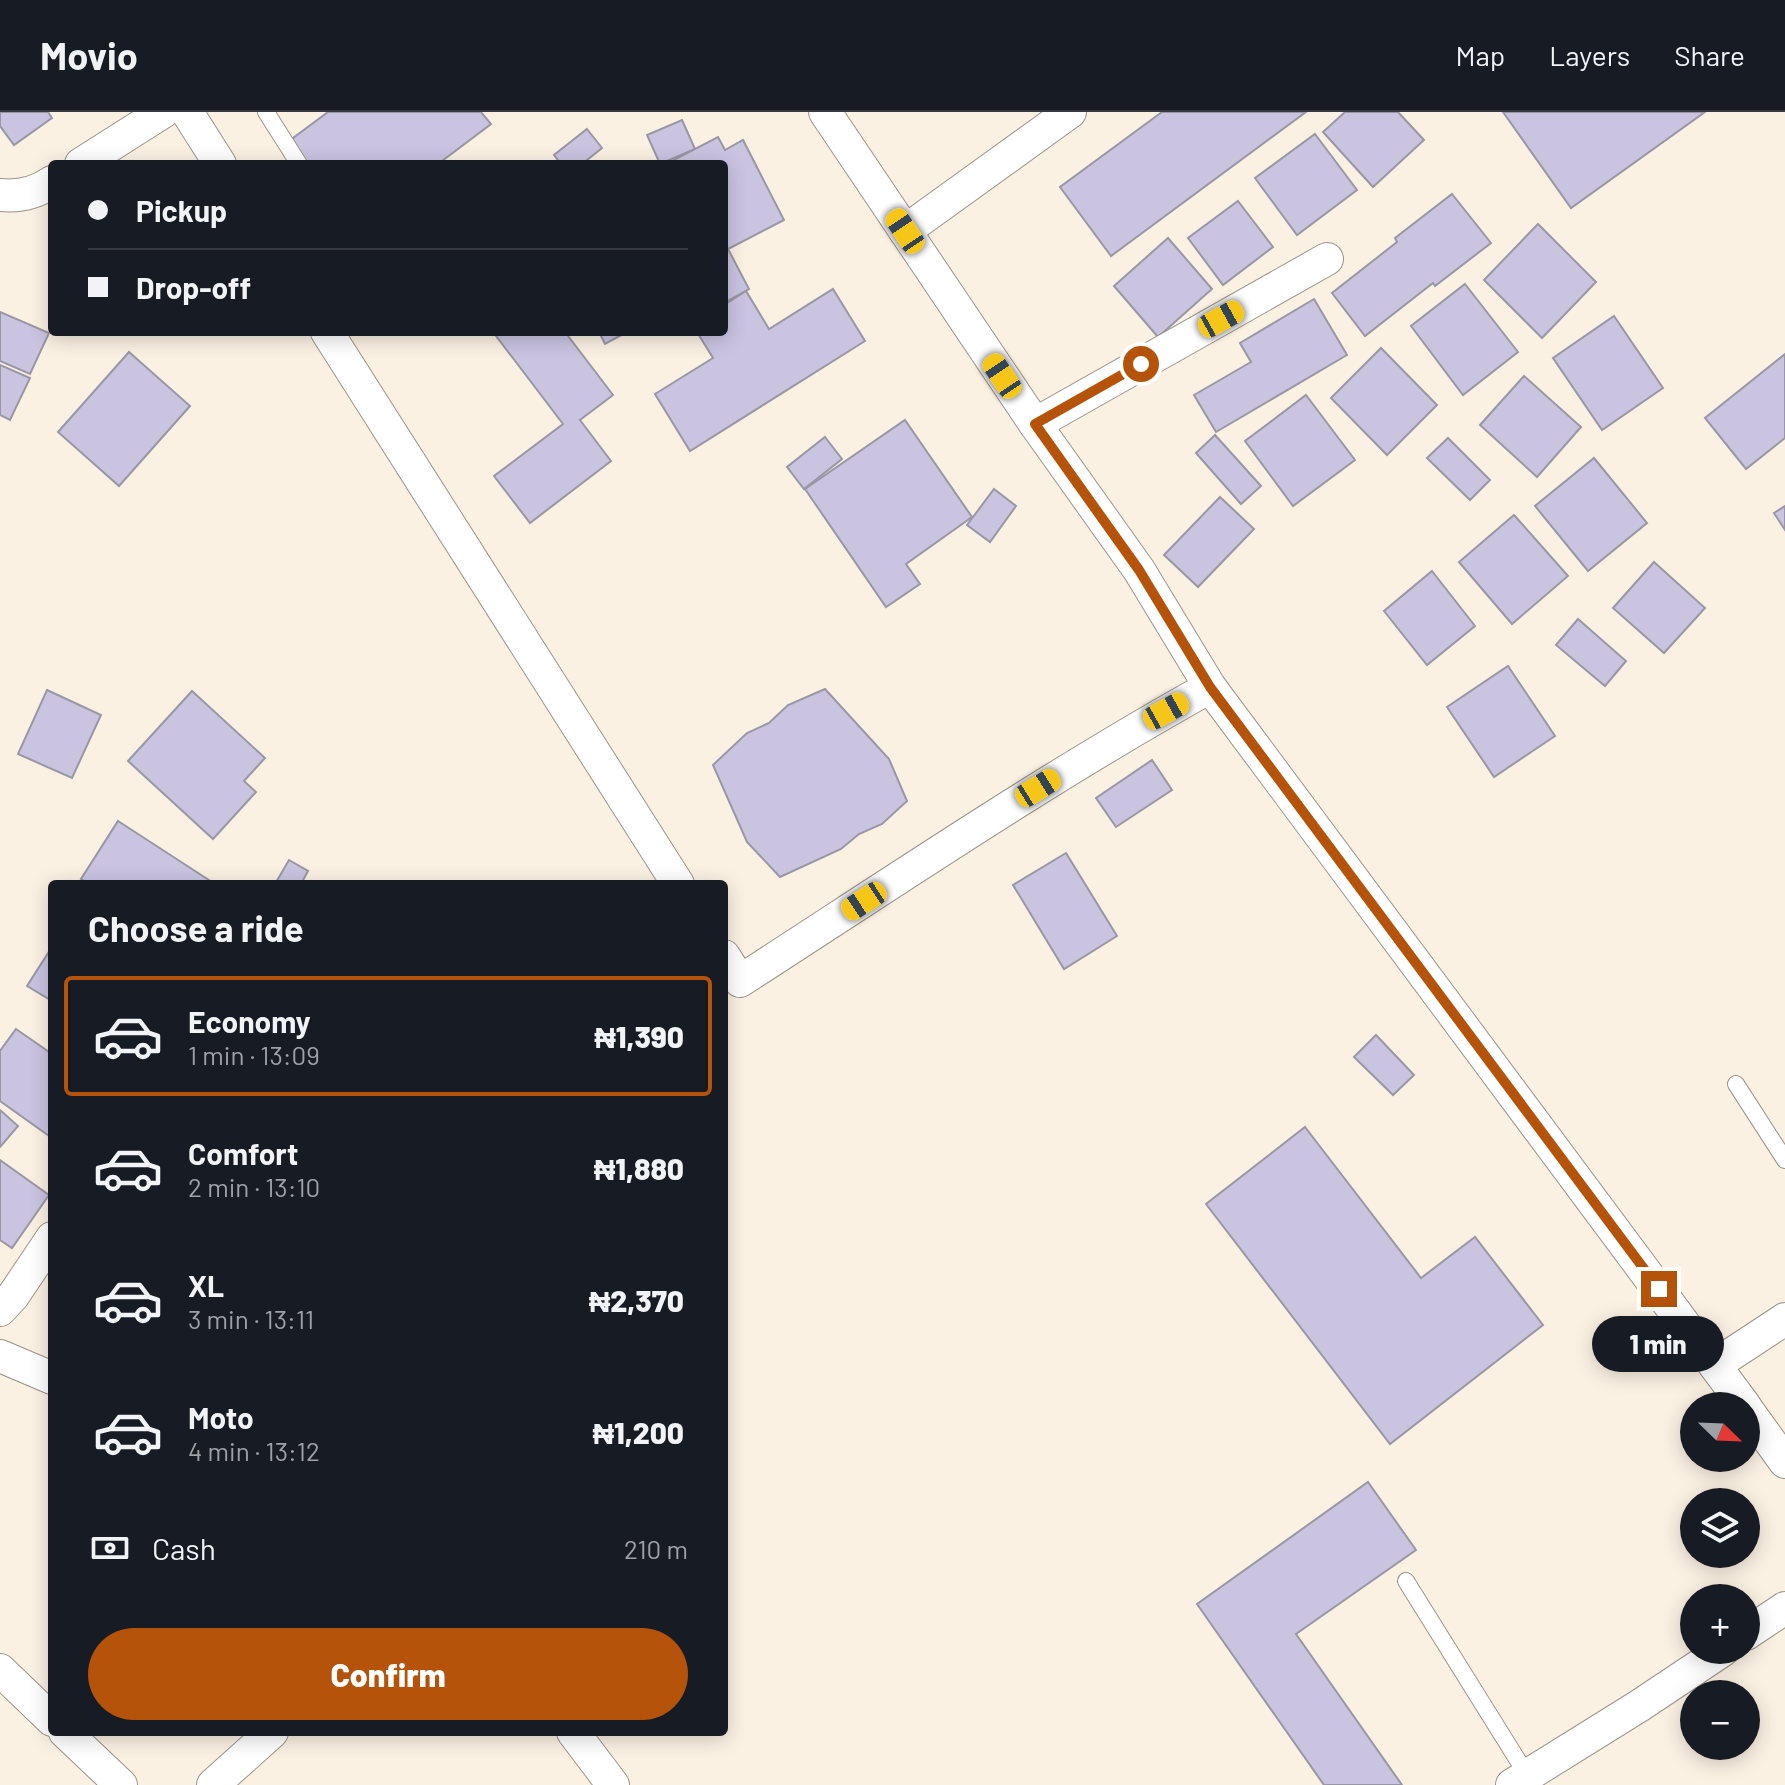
<!DOCTYPE html>
<html lang="en">
<head>
<meta charset="utf-8">
<style>
  body { margin:0; font-family:Barlow,sans-serif; background:#20242c; color:#f1f3f6; height:100vh; display:flex; flex-direction:column; font-size:30px; white-space:nowrap }
  * { box-sizing:border-box; margin:0 }
  p { font-size:26px; color:#9ea1a6 }
  .icon { flex:none; width:44px; height:44px; fill:none; stroke:currentColor; stroke-width:2; stroke-linecap:round; stroke-linejoin:round }
  .map { position:relative; flex:1; overflow:hidden }
  .details { position:absolute; left:48px; top:768px; width:680px; height:856px; display:flex; flex-direction:column; background:#171b24; border-radius:8px; box-shadow:0 4px 20px #0003 }
  .details>* { flex:none }
  .top-card { position:absolute; left:48px; top:48px; width:680px; height:176px; border-radius:8px; box-shadow:0 4px 20px #0003; display:grid; align-content:center; height:176px; padding:0 40px; background:#171b24 }
  .needle { width:52px; rotate:113deg }
  .tools { position:absolute; left:1680px; top:1280px; display:grid; gap:16px }
  .tools a { display:grid; place-items:center; width:80px; height:80px; border-radius:50%; background:#171b24; box-shadow:0 4px 20px #0003; font-size:40px }
  .end { position:absolute; width:36px; height:36px; margin:-18px; border:10px solid #b45309; background:#fff; box-shadow:0 0 0 4px #fff }
  .from { border-radius:50% }
  .bubble { position:absolute; height:56px; border-radius:28px; background:#171b24; box-shadow:0 4px 20px #0003; font-size:26px; font-weight:800; line-height:56px; text-align:center }
  .car { position:absolute; width:24px; height:48px; margin:-24px -12px; border-radius:10px; box-shadow:0 0 6px 2px #0007; background:linear-gradient(#f5c518 24%,#345 0 40%,#f5c518 0 76%,#345 0 86%,#f5c518 0) }
  .top-card b { display:flex; align-items:center; gap:28px; height:76px; font-size:30px }
  .top-card b+b { border-top:2px solid #363941 }
  .top-card i { width:20px; height:20px; background:#f1f3f6 }
  ul { padding:0; list-style:none }
  li { display:flex; align-items:center; gap:24px; height:120px; margin:0 16px 12px; padding:0 24px; border:4px solid transparent; border-radius:8px }
  li div { flex:1 }
  li b { display:block; font-size:30px }
  li em { font-style:normal; font-weight:800 }
  li.current { border-color:#b45309 }
  li>.icon { width:72px; height:72px; stroke-width:1.5 }
  h2 { padding:0 40px; font-size:36px; line-height:96px }
  .pay { display:flex; align-items:center; gap:20px; height:88px; padding:0 40px; font-size:30px }
  .pay p { margin-inline-start:auto }
  .button { display:flex; gap:16px; margin-top:auto; padding:16px 40px }
  .button a { flex:1; height:92px; border-radius:48px; background:#b45309; color:#fff; font-size:32px; font-weight:800; line-height:92px; text-align:center }
  header { display:flex; align-items:center; gap:48px; box-sizing:border-box; height:112px; padding:0 40px; background:#171b24; border-bottom:2px solid #363941 }
  header strong { font-size:38px }
  nav { display:flex; gap:44px; margin-inline-start:auto; font-size:28px }
  .map>svg:first-child { display:block }
  .building { fill:#cac4e1; stroke:#9997a5; stroke-width:2 }
  .lines { fill:none; stroke-linecap:round; stroke-linejoin:round }
  .service-casing { stroke:#9c9387; stroke-width:18 }
  .minor-casing { stroke:#9c9387; stroke-width:34 }
  .service { stroke:#fff; stroke-width:16 }
  .minor { stroke:#fff; stroke-width:32 }
  .route { stroke:#b45309; stroke-width:10 }
</style>
</head>
<body>
<header>
<strong>Movio</strong>
<nav><a>Map</a><a>Layers</a><a>Share</a></nav>
</header>
<div class="map">
<svg width="1785" height="1673" viewBox="0 0 1785 1673">
  <rect width="100%" height="100%" fill="#fbf1e3"/>
  <!-- building -->
  <g class="building">
    <polygon points="0,0 48,0 52,6 14,33 0,14"/>
    <polygon points="328,0 481,0 491,12 438,52 306,52 289,29"/>
    <polygon points="1162,0 1306,0 1111,144 1060,75"/>
    <polygon points="1345,0 1398,0 1424,28 1373,75 1323,20"/>
    <polygon points="1503,0 1705,0 1571,96"/>
    <polygon points="682,8 695,37 660,52 647,23"/>
    <polygon points="587,17 602,36 582,52 561,52 554,43"/>
    <polygon points="1315,22 1357,78 1297,123 1255,66"/>
    <polygon points="718,25 725,38 743,28 784,108 728,137 749,177 724,191 724,52 666,52"/>
    <polygon points="1452,82 1491,131 1435,174 1433,171 1365,224 1332,181 1397,130 1395,126"/>
    <polygon points="1238,89 1273,135 1223,173 1188,126"/>
    <polygon points="1538,112 1596,170 1542,226 1484,168"/>
    <polygon points="1168,126 1212,177 1158,225 1114,174"/>
    <polygon points="1465,172 1518,240 1463,283 1411,214"/>
    <polygon points="833,177 865,229 690,339 655,282 713,246 697,220 724,220 724,193 746,179 769,217"/>
    <polygon points="1314,187 1347,243 1216,320 1194,283 1251,250 1240,231"/>
    <polygon points="0,200 49,221 30,262 0,249"/>
    <polygon points="1614,204 1663,276 1602,318 1553,246"/>
    <polygon points="493,220 565,220 613,283 580,308 611,349 530,411 494,364 563,312"/>
    <polygon points="599,220 627,220 605,232"/>
    <polygon points="1381,236 1437,293 1387,343 1331,286"/>
    <polygon points="129,240 190,294 119,374 58,320"/>
    <polygon points="1785,242 1785,326 1746,357 1705,306"/>
    <polygon points="0,253 30,266 10,308 0,303"/>
    <polygon points="1524,264 1581,315 1537,365 1480,313"/>
    <polygon points="1306,283 1355,348 1293,394 1245,329"/>
    <polygon points="905,308 972,405 906,452 920,472 886,495 805,377"/>
    <polygon points="1215,323 1261,374 1241,392 1196,341"/>
    <polygon points="825,325 842,347 804,377 787,355"/>
    <polygon points="1448,326 1490,368 1470,388 1427,346"/>
    <polygon points="1594,346 1647,411 1588,459 1535,394"/>
    <polygon points="994,377 1016,394 990,430 967,413"/>
    <polygon points="1220,385 1254,417 1198,475 1164,443"/>
    <polygon points="1785,394 1785,418 1774,401"/>
    <polygon points="1514,403 1568,464 1512,512 1459,450"/>
    <polygon points="1654,450 1705,496 1664,541 1613,496"/>
    <polygon points="1432,459 1475,514 1427,553 1384,499"/>
    <polygon points="1578,507 1626,549 1605,574 1556,533"/>
    <polygon points="1508,554 1555,624 1494,665 1447,595"/>
    <polygon points="825,577 889,647 907,689 882,712 859,722 841,737 780,765 747,730 713,653 747,621 769,611 788,593"/>
    <polygon points="47,578 101,603 72,666 18,642"/>
    <polygon points="192,579 265,646 244,669 256,680 213,727 128,649"/>
    <polygon points="1152,648 1172,678 1116,715 1096,686"/>
    <polygon points="118,709 212,770 211,772 89,772 81,767"/>
    <polygon points="1066,741 1117,824 1064,857 1013,773"/>
    <polygon points="289,748 308,759 301,772 275,772"/>
    <polygon points="52,835 52,889 27,874"/>
    <polygon points="16,917 52,942 52,1026 0,989 0,939"/>
    <polygon points="1376,923 1414,963 1393,983 1354,945"/>
    <polygon points="0,998 18,1014 0,1035"/>
    <polygon points="1305,1015 1421,1166 1475,1125 1543,1213 1390,1332 1206,1092"/>
    <polygon points="0,1048 49,1083 12,1136 0,1128"/>
    <polygon points="1368,1370 1416,1438 1296,1522 1402,1673 1324,1673 1197,1492"/>
  </g>
  <g class="lines">
    <!-- service casing -->
    <g class="service-casing">
      <g id="service">
        <polyline points="266,0 299,52"/>
        <polyline points="1736,972 1785,1048"/>
        <polyline points="1406,1469 1527,1663"/>
      </g>
    </g>
    <!-- minor casing -->
    <g class="minor-casing">
      <g id="minor">
        <polyline points="187,0 220,52"/>
        <polyline points="825,0 1035,312 1327,147"/>
        <polyline points="81,52 163,0"/>
        <path d="M0 83C19 85 36 81 52 70"/>
        <polyline points="905,119 1070,0"/>
        <polyline points="327,220 678,772"/>
        <polyline points="1210,575 1745,1294"/>
        <path d="M724 844 740 869C895 769 1048 665 1210 575L1139 458 1035 312"/>
        <polyline points="0,1198 13,1184 52,1126"/>
        <polyline points="0,1244 52,1266"/>
        <polyline points="1715,1253 1785,1207"/>
        <polyline points="1746,1296 1785,1350"/>
        <polyline points="1746,1522 1785,1496"/>
        <polyline points="0,1558 52,1608"/>
        <polyline points="65,1620 121,1673"/>
        <polyline points="573,1620 613,1673"/>
        <polyline points="213,1673 272,1620"/>
        <polyline points="1512,1673 1639,1594 1723,1538"/>
      </g>
    </g>
    <!-- service -->
    <use href="#service" class="service"/>
    <!-- minor -->
    <use href="#minor" class="minor"/>
  </g>
  <g class="lines">
    <!-- route -->
    <polyline class="route" points="1141,252 1035,312 1139,458 1210,575 1659,1177"/>
  </g>
</svg>
<div class="tools">
<a><svg class="needle" viewBox="-14 -14 28 28"><path d="M0-13l5 13h-10z" fill="#e53935"/><path d="M0 13l5-13h-10z" fill="#9ea1a6"/></svg></a>
<a><svg class="icon" aria-label="layers" viewBox="0 0 24 24"><path d="M12 4l9 5-9 5-9-5zM3 14l9 5 9-5"/></svg></a>
<a>+</a>
<a>−</a>
</div>
<i class="end from" style="left:1141px;top:252px"></i>
<i class="end" style="left:1659px;top:1177px"></i>
<div class="bubble" style="left:1592px;top:1204px;width:132px">1 min</div>
<i class="car" style="left:905px;top:119px;rotate:326deg"></i>
<i class="car" style="left:1221px;top:207px;rotate:61deg"></i>
<i class="car" style="left:1002px;top:264px;rotate:326deg"></i>
<i class="car" style="left:1166px;top:599px;rotate:61deg"></i>
<i class="car" style="left:1038px;top:676px;rotate:58deg"></i>
<i class="car" style="left:864px;top:789px;rotate:237deg"></i>
<div class="top-card">
<b><i class="from"></i>Pickup</b>
<b><i></i>Drop-off</b>
</div>
<section class="details">
<h2>Choose a ride</h2>
<ul>
<li class="current"><svg class="icon" aria-label="car" viewBox="0 0 24 24"><path d="M5 17H2v-5l4-1 3-4h7l3 4 3 1v5h-3M9 17h6M6 11h13"/><circle cx="7" cy="17" r="2"/><circle cx="17" cy="17" r="2"/></svg><div><b>Economy</b><p>1 min · 13:09</p></div><em>₦1,390</em></li>
<li><svg class="icon" aria-label="car" viewBox="0 0 24 24"><path d="M5 17H2v-5l4-1 3-4h7l3 4 3 1v5h-3M9 17h6M6 11h13"/><circle cx="7" cy="17" r="2"/><circle cx="17" cy="17" r="2"/></svg><div><b>Comfort</b><p>2 min · 13:10</p></div><em>₦1,880</em></li>
<li><svg class="icon" aria-label="car" viewBox="0 0 24 24"><path d="M5 17H2v-5l4-1 3-4h7l3 4 3 1v5h-3M9 17h6M6 11h13"/><circle cx="7" cy="17" r="2"/><circle cx="17" cy="17" r="2"/></svg><div><b>XL</b><p>3 min · 13:11</p></div><em>₦2,370</em></li>
<li><svg class="icon" aria-label="car" viewBox="0 0 24 24"><path d="M5 17H2v-5l4-1 3-4h7l3 4 3 1v5h-3M9 17h6M6 11h13"/><circle cx="7" cy="17" r="2"/><circle cx="17" cy="17" r="2"/></svg><div><b>Moto</b><p>4 min · 13:12</p></div><em>₦1,200</em></li>
</ul>
<div class="pay"><svg class="icon" aria-label="cash" viewBox="0 0 24 24"><path d="M3 7h18v10H3z"/><circle cx="12" cy="12" r="2"/></svg>Cash<p>210 m</p></div>
<div class="button"><a>Confirm</a></div>
</section>
</div>
</body>
</html>
